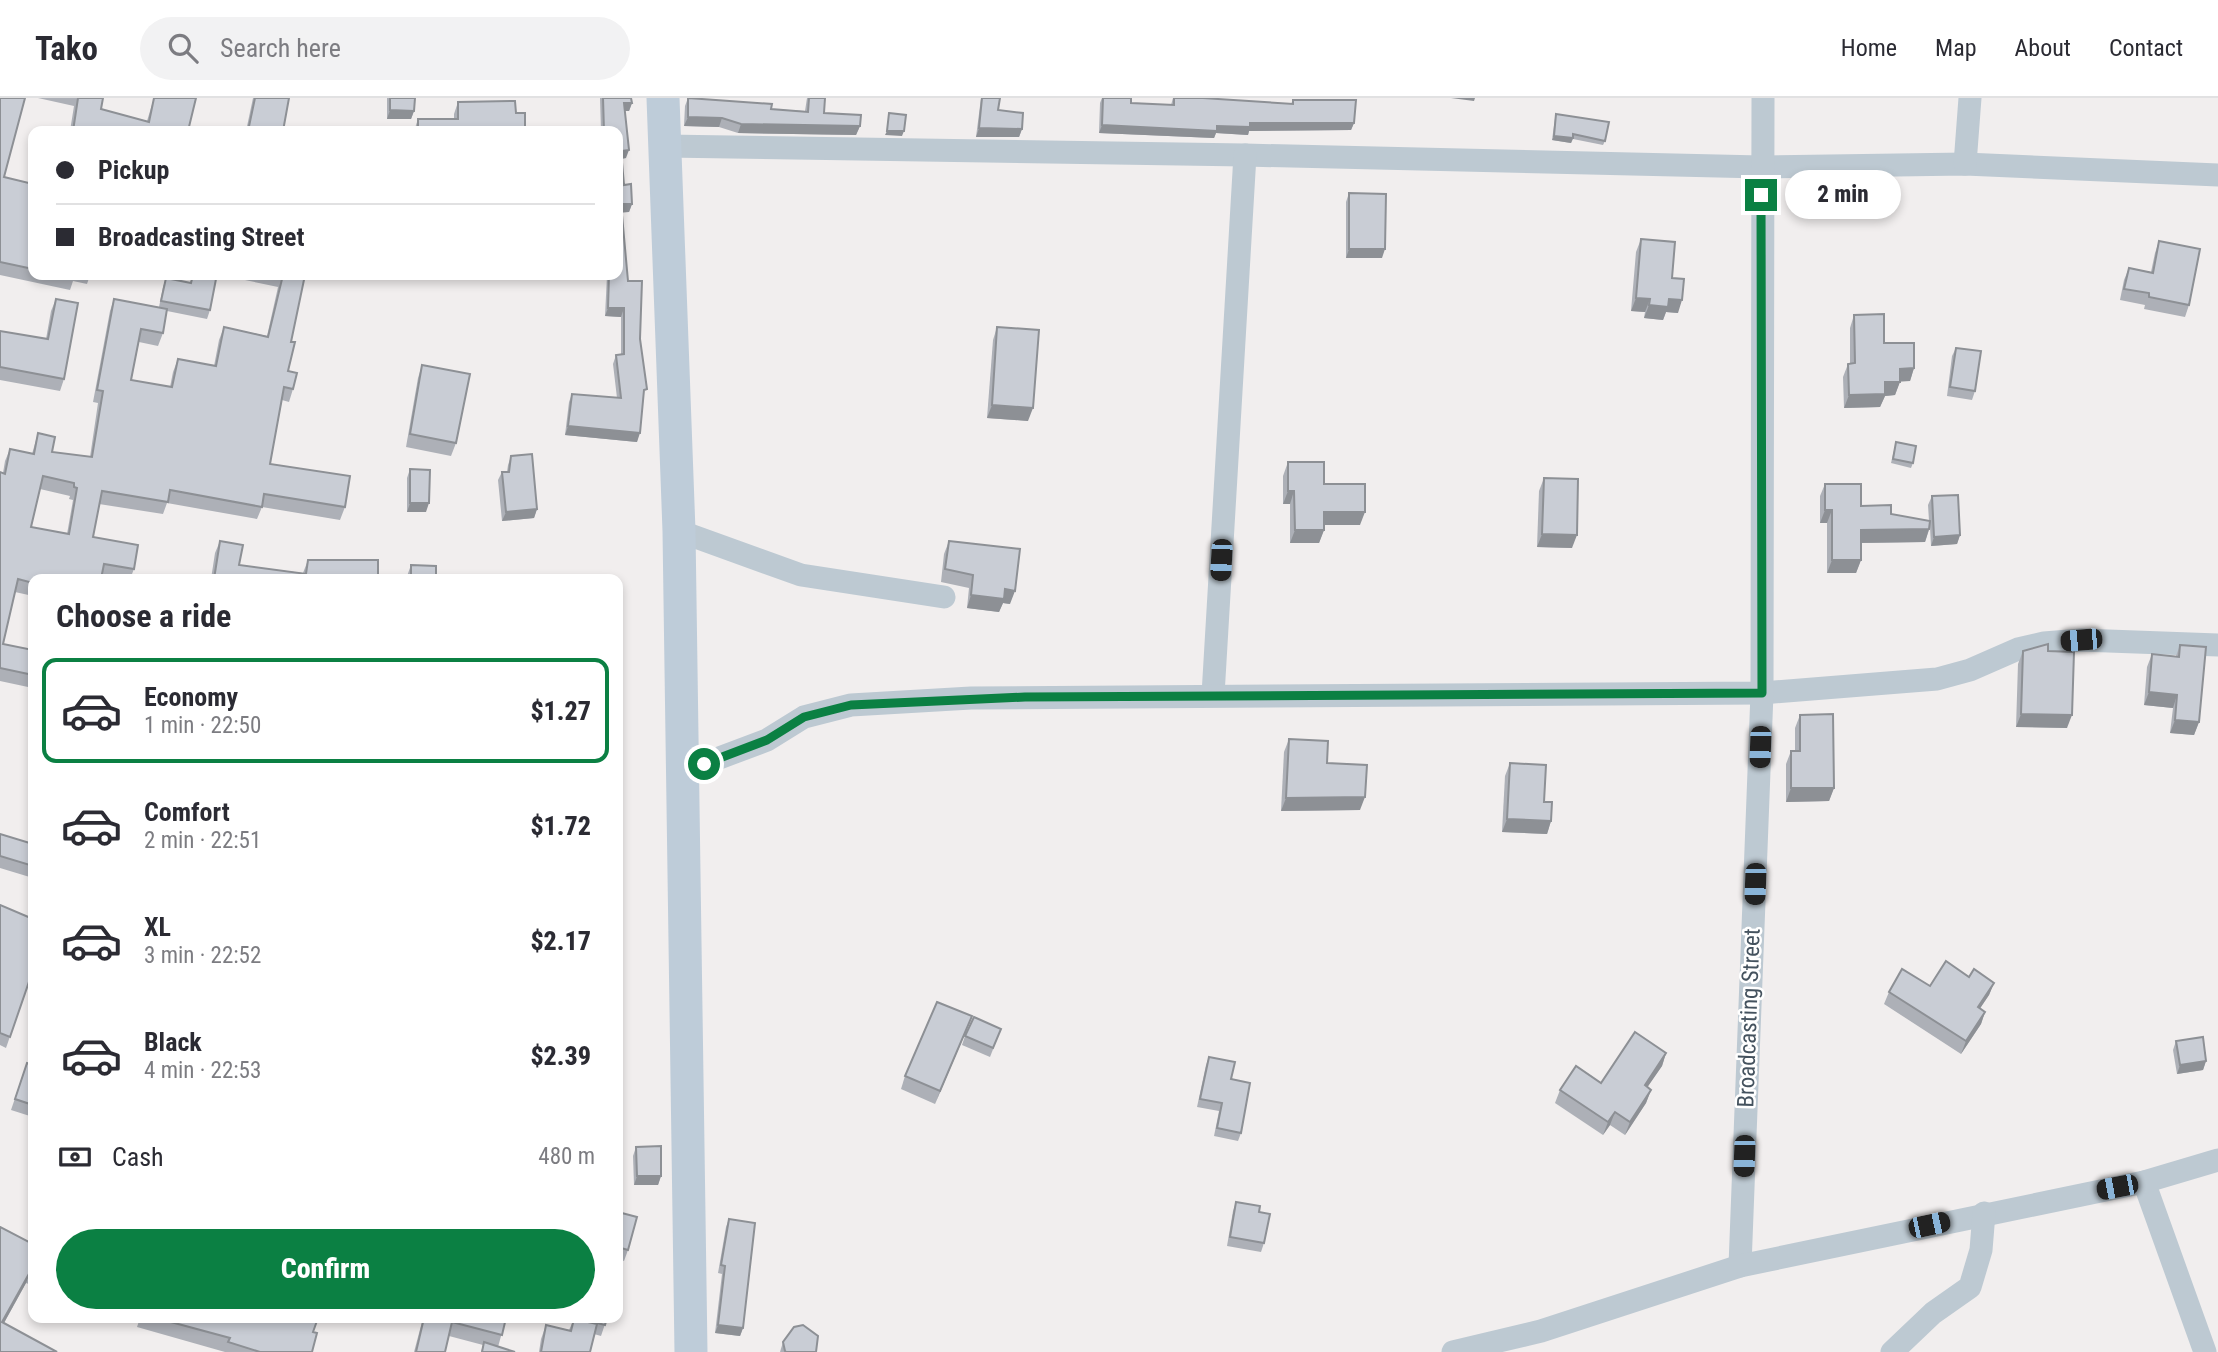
<!DOCTYPE html>
<html lang="en">
<head>
<meta charset="utf-8">
<style>
  body { margin:0; font-family:"Roboto Condensed",sans-serif; background:#f2f2f3; color:#2b2b33; height:100vh; display:flex; flex-direction:column; font-size:26px; white-space:nowrap }
  * { box-sizing:border-box; margin:0 }
  p { font-size:23px; color:#7c7c81 }
  .icon { flex:none; width:38px; height:38px; fill:none; stroke:currentColor; stroke-width:2; stroke-linecap:round; stroke-linejoin:round }
  .map { position:relative; flex:1; overflow:hidden }
  .details { position:absolute; left:28px; top:476px; width:595px; height:749px; display:flex; flex-direction:column; background:#fff; border-radius:14px; box-shadow:0 4px 10px #0003 }
  .details>* { flex:none }
  .banner { position:absolute; left:28px; top:28px; width:595px; height:154px; border-radius:14px; box-shadow:0 4px 10px #0003; display:grid; align-content:center; height:154px; padding:0 28px; background:#fff }
  .end { position:absolute; width:32px; height:32px; margin:-16px; border:9px solid #0b8043; background:#fff; box-shadow:0 0 0 4px #fff }
  .from { border-radius:50% }
  .bubble { position:absolute; height:49px; border-radius:24px; background:#fff; box-shadow:0 4px 10px #0003; font-size:23px; font-weight:800; line-height:49px; text-align:center }
  .car { position:absolute; width:21px; height:42px; margin:-21px -10px; border-radius:9px; box-shadow:0 0 5px 2px #0007; background:linear-gradient(#222 24%,#8ab4d8 0 40%,#222 0 76%,#8ab4d8 0 86%,#222 0) }
  .banner b { display:flex; align-items:center; gap:24px; height:66px; font-size:26px }
  .banner b+b { border-top:2px solid #e1e1e2 }
  .banner i { width:18px; height:18px; background:#2b2b33 }
  ul { padding:0; list-style:none }
  li { display:flex; align-items:center; gap:21px; height:105px; margin:0 14px 10px; padding:0 14px; border:4px solid transparent; border-radius:14px }
  li div { flex:1 }
  li b { display:block; font-size:26px }
  li em { font-style:normal; font-weight:800 }
  li.active { border-color:#0b8043 }
  li>.icon { width:63px; height:63px; stroke-width:1.5 }
  h2 { padding:0 28px; font-size:32px; line-height:84px }
  .pay { display:flex; align-items:center; gap:18px; height:77px; padding:0 28px; font-size:26px }
  .pay p { margin-inline-start:auto }
  .cta { display:flex; gap:14px; margin-top:auto; padding:14px 28px }
  .cta a { flex:1; height:80px; border-radius:42px; background:#0b8043; color:#fff; font-size:28px; font-weight:800; line-height:80px; text-align:center }
  header { display:flex; align-items:center; gap:42px; box-sizing:border-box; height:98px; padding:0 35px; background:#fff; border-bottom:2px solid #e1e1e2 }
  header strong { font-size:33px }
  nav { display:flex; gap:38px; margin-inline-start:auto; font-size:24px }
  .search { width:490px; height:63px; background:#f2f2f3; display:flex; align-items:center; gap:18px; box-sizing:border-box; padding:0 24px; border-radius:38px; color:#7c7c81; font-size:26px }
  .map>svg:first-child { display:block }
  .lines { fill:none; stroke-linecap:round; stroke-linejoin:round }
  .minor { stroke:#bdc9d2; stroke-width:23 }
  .secondary { stroke:#beccd9; stroke-width:33 }
  .wall { fill:#adb0b7; fill-rule:evenodd }
  .shaded-wall { fill:#8d9095 }
  .building { fill:#c9cdd5; stroke:#8d9095; stroke-width:2; fill-rule:evenodd }
  .route { stroke:#0b8043; stroke-width:9 }
  .labels { text-anchor:middle; dominant-baseline:central; stroke-width:5; stroke-linejoin:round; paint-order:stroke }
  .street-label { font-size:23px; fill:#44525e; stroke:#fff }
</style>
</head>
<body>
<header>
<strong>Tako</strong>
<div class="search"><svg class="icon" aria-label="search" viewBox="0 0 24 24"><circle cx="10" cy="10" r="6"/><path d="M15 15l6 6"/></svg>Search here</div>
<nav><a>Home</a><a>Map</a><a>About</a><a>Contact</a></nav>
</header>
<div class="map">
<svg width="2218" height="1254" viewBox="0 0 2218 1254">
  <rect width="100%" height="100%" fill="#f1eeee"/>
  <g class="lines">
    <!-- minor -->
    <g class="minor">
      <polyline points="665,48 1245,57 1761,69 1965,66 2218,77"/>
      <polyline points="1965,66 1970,0"/>
      <polyline points="679,433 801,477 944,499"/>
      <polyline points="1213,597 1245,57"/>
      <polyline points="682,674 767,642 804,619 851,607 971,600 1762,595 1937,581 1970,572 2018,551 2044,545 2081,542 2218,547"/>
      <polyline points="2144,1084 2205,1254"/>
      <polyline points="1740,1168 1762,595 1763,0"/>
      <polyline points="1453,1254 1541,1233 1740,1168 2144,1084 2218,1062"/>
      <polyline points="1892,1254 1933,1215 1970,1189 1981,1152 1984,1115"/>
    </g>
    <!-- secondary -->
    <polyline class="secondary" points="663,0 679,433 691,1254"/>
  </g>
  <!-- wall -->
  <g class="wall">
    <polygon points="0,0 4,79 31,145 33,145 33,177 90,177 87,186 73,183 70,192 0,177"/>
    <polygon points="38,0 103,0 101,11 147,23 154,0 196,0 188,33 70,33 74,8"/>
    <polygon points="253,0 289,0 283,33 246,33"/>
    <polygon points="387,0 415,0 414,13 411,21 387,21"/>
    <polygon points="600,0 631,0 632,5 629,13 625,13 626,60 622,61 624,87 632,106 629,114 622,114 628,183 640,241 644,300 643,300 637,344 565,337 569,304 572,296 617,300 613,266 616,257 621,257 621,219 605,218 607,177 618,177 618,33 601,33"/>
    <polygon points="688,0 771,11 805,13 807,0 825,0 824,15 860,28 856,37 738,35 719,29 684,28 685,8"/>
    <polygon points="981,0 1000,0 998,12 1022,31 1019,39 976,39"/>
    <polygon points="1102,0 1131,0 1131,5 1171,7 1173,0 1203,0 1291,6 1293,2 1354,25 1351,32 1249,33 1248,37 1216,35 1214,40 1099,35 1100,5"/>
    <polygon points="458,4 516,15 525,33 414,33 418,21 454,21 454,16"/>
    <polygon points="1556,16 1605,43 1603,47 1573,41 1571,45 1552,42 1555,20"/>
    <polygon points="1349,95 1382,160 1346,160 1346,104"/>
    <polygon points="1641,141 1672,180 1678,215 1666,214 1663,222 1644,220 1645,214 1631,213 1636,154"/>
    <polygon points="2159,143 2189,207 2185,219 2144,211 2145,207 2120,202 2124,182 2129,170 2151,174 2155,155"/>
    <path d="M193 177 210 212 207 221 167 213 163 235 158 248 139 244 131 282 170 289 173 274 178 261 214 268 219 242 224 229 267 238 278 189 245 182 246 177H305L291 244 288 273 293 291 289 304 282 302 270 366 345 409 340 422 262 409 257 421 167 405 163 416 99 406 93 439 134 471 130 481H115L101 479 33 481V498L15 494 3 546 33 575 28 589 0 583V374L3 375 5 363 10 351 32 356 38 335 52 354 90 359 98 305 93 304 110 213 114 201 159 209 163 189 166 180 190 185ZM40 391 70 398 69 401 73 402 67 436 31 429Z"/>
    <polygon points="56,201 64,281 60,293 0,282 0,233 46,241 51,213"/>
    <polygon points="1854,217 1884,245 1914,270 1910,283 1900,283 1895,297 1885,298 1880,309 1844,310 1843,279 1848,266 1850,266 1850,230"/>
    <polygon points="997,229 1028,323 987,320 993,242"/>
    <polygon points="1956,250 1975,293 1972,302 1947,298 1952,258"/>
    <polygon points="422,267 456,345 451,358 406,349 418,280"/>
    <polygon points="1896,344 1913,365 1911,370 1891,365"/>
    <polygon points="511,358 537,411 534,420 502,423 498,382 502,374 507,374 508,367"/>
    <polygon points="1288,364 1324,386 1360,427 1324,427 1324,432 1319,445 1290,445 1290,406 1283,406 1283,378"/>
    <polygon points="410,371 426,414 407,414 407,380"/>
    <polygon points="1544,380 1572,450 1537,449 1539,393"/>
    <polygon points="1825,386 1861,408 1891,416 1929,423 1928,407 1932,398 1960,437 1957,446 1931,448 1930,429 1925,444 1861,445 1861,462 1856,475 1827,475 1827,425 1820,425 1820,398"/>
    <polygon points="220,443 239,467 303,475 308,462 378,481 211,481 215,455"/>
    <polygon points="949,443 1010,506 1003,505 999,514 967,510 969,490 941,484 944,456"/>
    <polygon points="411,467 436,481 406,481"/>
    <polygon points="2180,547 2199,624 2194,637 2170,635 2173,610 2144,607 2147,569 2152,556 2176,558"/>
    <polygon points="2023,553 2048,553 2067,630 2016,629 2018,566"/>
    <polygon points="1800,617 1834,690 1829,703 1786,704 1786,666 1791,653 1795,653 1795,630"/>
    <polygon points="1289,641 1327,665 1360,712 1281,713 1284,654"/>
    <polygon points="1510,665 1544,704 1551,723 1547,736 1502,734 1505,678"/>
    <polygon points="0,736 33,746 33,780 0,770"/>
    <polygon points="0,807 33,872 6,950 0,947"/>
    <polygon points="1969,879 1994,885 1989,897 1980,910 1985,914 1981,926 1961,956 1884,906 1889,894 1930,888"/>
    <polygon points="972,918 935,1006 901,991 905,978"/>
    <polygon points="1001,931 990,959 962,947 965,938"/>
    <polygon points="2176,943 2206,963 2203,972 2177,976 2173,952"/>
    <polygon points="1666,955 1662,968 1647,989 1651,992 1646,1005 1625,1037 1610,1027 1603,1037 1555,1005 1560,992 1601,985"/>
    <polygon points="1209,959 1231,981 1241,1035 1238,1043 1214,1038 1219,1013 1197,1009 1206,967"/>
    <polygon points="27,965 33,967 33,1019 11,1012"/>
    <polygon points="636,1049 661,1078 658,1087 634,1087 633,1058"/>
    <polygon points="1236,1104 1259,1114 1264,1145 1261,1154 1227,1148 1233,1113"/>
    <polygon points="618,1114 628,1152 624,1163 618,1161"/>
    <polygon points="729,1121 743,1230 740,1238 715,1235 722,1176 718,1175 726,1129"/>
    <polygon points="0,1129 33,1146 33,1183 31,1187 26,1185 4,1225 0,1254"/>
    <polygon points="140,1220 318,1220 313,1234 312,1254 225,1254 137,1229"/>
    <polygon points="423,1220 506,1220 498,1249 515,1254 481,1254 483,1247 449,1238 445,1254 414,1254"/>
    <polygon points="581,1220 607,1220 601,1238 594,1236 590,1254 539,1254 541,1241 546,1227 569,1232 574,1221 580,1222"/>
    <polygon points="783,1244 816,1254 780,1254"/>
  </g>
  <!-- shaded-wall -->
  <g class="shaded-wall">
    <polygon points="1451,0 1475,0 1474,3"/>
    <polygon points="624,5 632,5 629,13 621,13"/>
    <polygon points="390,12 414,13 411,21 387,21"/>
    <polygon points="688,19 722,20 719,29 684,28"/>
    <polygon points="1250,25 1354,25 1351,32 1249,33 1248,37 1216,35 1214,40 1099,35 1102,27 1217,28"/>
    <polygon points="741,26 860,28 856,37 738,35"/>
    <polygon points="979,30 1022,31 1019,39 976,39"/>
    <polygon points="887,33 904,33 902,38 885,37"/>
    <polygon points="1554,38 1573,40 1571,45 1552,42"/>
    <polygon points="629,52 626,60 618,61 621,53"/>
    <polygon points="621,106 632,106 629,114 618,115"/>
    <polygon points="1349,151 1385,151 1382,160 1346,160"/>
    <polygon points="1636,200 1650,201 1645,214 1631,213"/>
    <polygon points="1669,201 1682,202 1678,215 1666,214 1663,222 1644,220 1649,207"/>
    <polygon points="608,210 624,210 621,219 605,218"/>
    <polygon points="1914,270 1910,283 1895,284 1900,271"/>
    <polygon points="1885,284 1900,284 1895,297 1885,298 1880,309 1844,310 1849,297"/>
    <polygon points="992,307 1033,310 1028,323 987,320"/>
    <polygon points="568,328 640,335 637,344 565,337"/>
    <polygon points="1288,393 1294,393 1290,406 1283,406"/>
    <polygon points="410,405 429,405 426,414 407,414"/>
    <polygon points="537,411 534,420 502,423 506,414"/>
    <polygon points="1825,412 1832,412 1827,425 1820,425"/>
    <polygon points="1324,414 1365,414 1360,427 1319,427"/>
    <polygon points="1929,431 1925,444 1856,445 1861,432"/>
    <polygon points="1295,432 1324,432 1319,445 1290,445"/>
    <polygon points="1542,436 1577,437 1572,450 1537,449"/>
    <polygon points="1960,437 1957,446 1931,448 1934,439"/>
    <polygon points="1832,462 1861,462 1856,475 1827,475"/>
    <polygon points="1005,491 1015,493 1010,506 1003,505 999,514 967,510 971,497"/>
    <polygon points="2149,594 2177,597 2173,610 2144,607"/>
    <polygon points="2021,616 2072,617 2067,630 2016,629"/>
    <polygon points="2175,622 2199,624 2194,637 2170,635"/>
    <polygon points="1791,690 1834,690 1829,703 1786,704"/>
    <polygon points="1365,699 1360,712 1281,713 1286,700"/>
    <polygon points="1507,721 1551,723 1547,736 1502,734"/>
    <polygon points="1994,885 1989,897 1973,921 1978,909"/>
    <polygon points="1985,914 1981,926 1961,956 1966,943"/>
    <polygon points="972,918 967,931 935,1006 940,993"/>
    <polygon points="1666,955 1662,968 1640,1000 1645,987"/>
    <polygon points="2206,963 2203,972 2177,976 2180,967"/>
    <polygon points="1651,992 1646,1005 1625,1037 1630,1024"/>
    <polygon points="1615,1014 1610,1027 1603,1037 1608,1024"/>
    <polygon points="637,1078 661,1078 658,1087 634,1087"/>
    <polygon points="30,1174 26,1185 0,1232 2,1224"/>
    <polygon points="718,1227 743,1230 740,1238 715,1235"/>
  </g>
  <!-- building -->
  <g class="building">
    <polygon points="0,0 25,0 4,79 33,86 33,134 31,145 33,145 33,171 0,164"/>
    <polygon points="78,0 103,0 101,11 149,24 154,0 196,0 188,33 73,33"/>
    <polygon points="255,0 289,0 283,33 248,33"/>
    <polygon points="390,0 415,0 414,13 390,12"/>
    <polygon points="603,0 631,0 632,5 624,5 629,52 621,53 624,87 631,86 632,106 621,106 628,183 642,183 640,241 647,291 644,292 640,335 568,328 572,296 621,300 616,257 624,256 624,210 608,210 609,177 618,177 618,33 604,33"/>
    <polygon points="688,0 772,6 771,11 808,14 809,0 825,0 824,15 861,17 860,28 741,26 722,20 688,19"/>
    <polygon points="982,0 1000,0 998,12 1023,15 1022,31 979,30"/>
    <polygon points="1103,0 1131,0 1131,5 1174,7 1174,0 1203,0 1293,6 1293,2 1356,2 1354,25 1250,25 1250,29 1217,28 1217,33 1102,27"/>
    <polygon points="515,3 516,15 525,15 525,33 418,33 418,21 458,21 458,4"/>
    <polygon points="889,15 906,17 904,33 887,33"/>
    <polygon points="1556,16 1609,24 1605,43 1573,36 1573,40 1554,38"/>
    <polygon points="1349,95 1386,96 1385,151 1349,151"/>
    <polygon points="1641,141 1675,144 1672,180 1684,181 1682,202 1669,201 1668,209 1649,207 1650,201 1636,200"/>
    <polygon points="2159,143 2200,151 2189,207 2149,199 2149,195 2124,191 2129,170 2153,175"/>
    <polygon points="58,177 75,177 74,180"/>
    <polygon points="193,177 216,181 210,212 161,203 166,180 191,185"/>
    <path d="M281 177H305L291 244H295L288 273 297 275 293 291 284 289 270 366 350 378 345 409 264 396 262 409 170 392 168 404 102 393 93 439 138 447 134 471 104 466 101 481H33V485L18 481 3 546 33 552V577L0 570V374L5 376 10 351 34 356 38 335 55 339 52 354 92 359 103 293 97 292 114 201 167 211 163 235 141 231 131 282 172 289 178 261 216 268 224 229 268 239 283 177ZM43 378 74 385V389L77 390 69 436 31 429Z"/>
    <polygon points="56,201 78,205 64,281 0,269 0,233 48,241"/>
    <polygon points="1884,216 1884,245 1914,245 1914,270 1900,271 1900,284 1885,284 1885,296 1849,297 1848,266 1855,265 1854,217"/>
    <polygon points="997,229 1039,232 1033,310 992,307"/>
    <polygon points="1956,250 1981,253 1975,293 1950,289"/>
    <polygon points="422,267 470,276 456,345 410,336"/>
    <polygon points="1896,344 1916,348 1913,365 1893,361"/>
    <polygon points="532,356 537,411 506,414 502,374 509,374 511,358"/>
    <polygon points="1288,364 1324,364 1324,386 1365,386 1365,414 1324,414 1324,432 1295,432 1294,393 1288,393"/>
    <polygon points="410,371 430,372 429,405 410,405"/>
    <polygon points="1544,380 1578,381 1577,437 1542,436"/>
    <polygon points="1825,386 1861,386 1861,408 1891,407 1891,416 1930,423 1929,431 1861,432 1861,462 1832,462 1832,412 1825,412"/>
    <polygon points="1958,397 1960,437 1934,439 1932,398"/>
    <polygon points="220,443 243,447 239,467 306,476 308,462 378,462 378,481 214,481"/>
    <polygon points="949,443 1020,451 1015,493 1005,491 1004,501 971,497 973,477 945,471"/>
    <polygon points="411,467 436,468 436,481 411,481"/>
    <polygon points="2048,546 2048,553 2074,554 2072,617 2021,616 2023,553"/>
    <polygon points="2180,547 2206,549 2199,624 2175,622 2177,597 2149,594 2152,556 2179,559"/>
    <polygon points="1833,616 1834,690 1791,690 1791,653 1800,653 1800,617"/>
    <polygon points="1289,641 1328,643 1327,665 1367,667 1365,699 1286,700"/>
    <polygon points="1510,665 1546,667 1544,704 1552,704 1551,723 1507,721"/>
    <polygon points="0,736 33,746 33,768 0,758"/>
    <polygon points="0,807 33,821 33,872 10,939 0,935"/>
    <polygon points="1946,863 1969,879 1974,871 1994,885 1978,909 1985,914 1966,943 1889,894 1902,871 1930,888"/>
    <polygon points="937,904 972,918 940,993 905,978"/>
    <polygon points="974,919 1001,931 993,950 965,938"/>
    <polygon points="1635,934 1666,955 1645,987 1651,992 1630,1024 1615,1014 1608,1024 1560,992 1576,968 1601,985"/>
    <polygon points="2203,939 2206,963 2180,967 2176,943"/>
    <polygon points="1209,959 1235,964 1231,981 1250,985 1241,1035 1217,1030 1222,1005 1200,1001"/>
    <polygon points="27,965 33,967 33,1007 15,1001"/>
    <polygon points="661,1048 661,1078 637,1078 636,1049"/>
    <polygon points="1236,1104 1260,1108 1259,1114 1270,1116 1264,1145 1230,1139"/>
    <polygon points="618,1114 637,1119 628,1152 621,1150 618,1159"/>
    <polygon points="729,1121 755,1125 743,1230 718,1227 725,1168 721,1167"/>
    <polygon points="0,1129 33,1146 33,1176 30,1174 2,1224 57,1254 0,1254"/>
    <polygon points="156,1220 318,1220 313,1234 317,1235 312,1254 260,1254 228,1244 230,1240"/>
    <polygon points="424,1220 506,1220 502,1237 452,1224 445,1254 416,1254"/>
    <polygon points="582,1220 607,1220 605,1227 582,1221"/>
    <polygon points="574,1221 597,1226 590,1254 541,1254 546,1227 571,1233"/>
    <polygon points="803,1227 818,1238 816,1254 786,1254 785,1253 783,1244 794,1229"/>
    <polygon points="484,1244 515,1254 482,1254"/>
  </g>
  <g class="lines">
    <!-- route -->
    <polyline class="route" points="704,666 767,642 804,619 851,607 1025,599 1762,595 1761,97"/>
  </g>
  <g class="labels">
    <!-- street labels -->
    <g class="street-label">
      <text transform="translate(1749 920) rotate(-88)">Broadcasting Street</text>
    </g>
  </g>
</svg>
<i class="end from" style="left:704px;top:666px"></i>
<i class="end" style="left:1761px;top:97px"></i>
<div class="bubble" style="left:1785px;top:72px;width:116px">2 min</div>
<i class="car" style="left:1221px;top:462px;rotate:183deg"></i>
<i class="car" style="left:2081px;top:542px;rotate:265deg"></i>
<i class="car" style="left:1760px;top:649px;rotate:182deg"></i>
<i class="car" style="left:1755px;top:786px;rotate:182deg"></i>
<i class="car" style="left:1744px;top:1058px;rotate:182deg"></i>
<i class="car" style="left:2117px;top:1089px;rotate:259deg"></i>
<i class="car" style="left:1929px;top:1127px;rotate:78deg"></i>
<div class="banner">
<b><i class="from"></i>Pickup</b>
<b><i></i>Broadcasting Street</b>
</div>
<section class="details">
<h2>Choose a ride</h2>
<ul>
<li class="active"><svg class="icon" aria-label="car" viewBox="0 0 24 24"><path d="M5 17H2v-5l4-1 3-4h7l3 4 3 1v5h-3M9 17h6M6 11h13"/><circle cx="7" cy="17" r="2"/><circle cx="17" cy="17" r="2"/></svg><div><b>Economy</b><p>1 min · 22:50</p></div><em>$1.27</em></li>
<li><svg class="icon" aria-label="car" viewBox="0 0 24 24"><path d="M5 17H2v-5l4-1 3-4h7l3 4 3 1v5h-3M9 17h6M6 11h13"/><circle cx="7" cy="17" r="2"/><circle cx="17" cy="17" r="2"/></svg><div><b>Comfort</b><p>2 min · 22:51</p></div><em>$1.72</em></li>
<li><svg class="icon" aria-label="car" viewBox="0 0 24 24"><path d="M5 17H2v-5l4-1 3-4h7l3 4 3 1v5h-3M9 17h6M6 11h13"/><circle cx="7" cy="17" r="2"/><circle cx="17" cy="17" r="2"/></svg><div><b>XL</b><p>3 min · 22:52</p></div><em>$2.17</em></li>
<li><svg class="icon" aria-label="car" viewBox="0 0 24 24"><path d="M5 17H2v-5l4-1 3-4h7l3 4 3 1v5h-3M9 17h6M6 11h13"/><circle cx="7" cy="17" r="2"/><circle cx="17" cy="17" r="2"/></svg><div><b>Black</b><p>4 min · 22:53</p></div><em>$2.39</em></li>
</ul>
<div class="pay"><svg class="icon" aria-label="cash" viewBox="0 0 24 24"><path d="M3 7h18v10H3z"/><circle cx="12" cy="12" r="2"/></svg>Cash<p>480 m</p></div>
<div class="cta"><a>Confirm</a></div>
</section>
</div>
</body>
</html>
